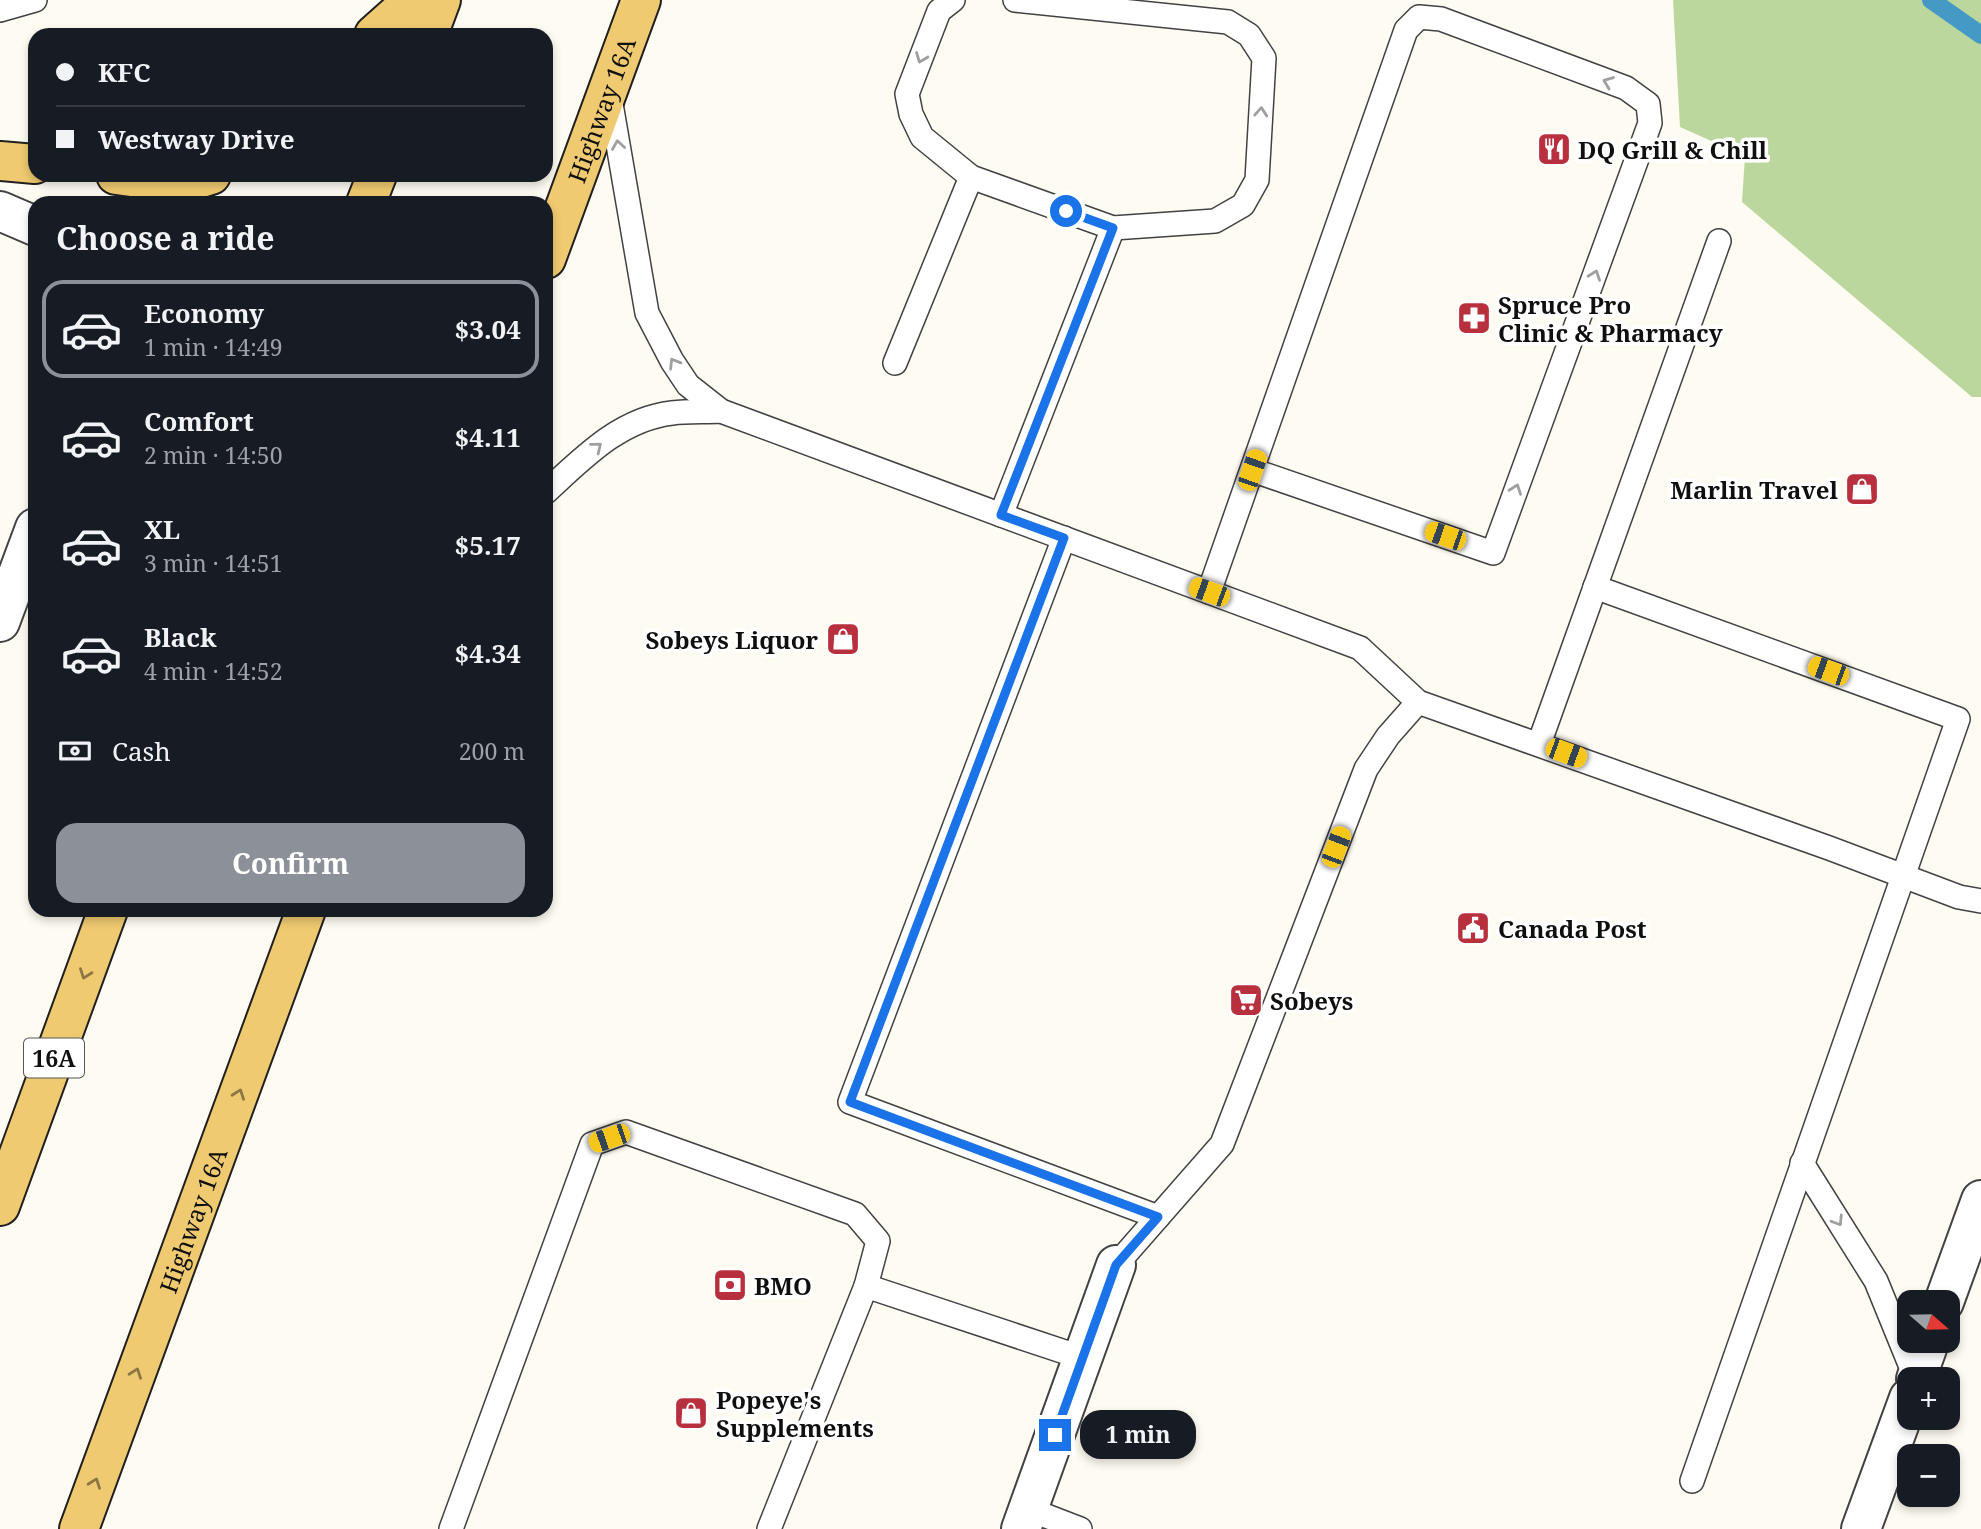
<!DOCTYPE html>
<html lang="en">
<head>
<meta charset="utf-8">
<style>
  body { margin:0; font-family:"Noto Serif",serif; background:#242831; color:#f1f3f6; height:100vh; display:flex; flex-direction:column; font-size:26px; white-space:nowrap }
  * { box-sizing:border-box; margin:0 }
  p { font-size:23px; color:#9ea1a6 }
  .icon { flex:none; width:38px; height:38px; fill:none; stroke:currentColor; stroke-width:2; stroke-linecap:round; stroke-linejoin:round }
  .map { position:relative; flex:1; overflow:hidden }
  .drawer { position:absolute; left:28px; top:196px; width:525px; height:721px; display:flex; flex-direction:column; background:#171b24; border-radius:21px; box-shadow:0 4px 10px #0003 }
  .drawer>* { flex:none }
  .top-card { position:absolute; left:28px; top:28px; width:525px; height:154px; border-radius:21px; box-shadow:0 4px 10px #0003; display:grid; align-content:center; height:154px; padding:0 28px; background:#171b24 }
  .needle { width:46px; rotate:110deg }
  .buttons { position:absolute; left:1897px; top:1290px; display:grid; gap:14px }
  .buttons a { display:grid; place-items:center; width:63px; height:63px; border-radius:14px; background:#171b24; box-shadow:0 4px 10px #0003; font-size:35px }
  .end { position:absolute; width:32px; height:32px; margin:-16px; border:9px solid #1a73e8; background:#fff; box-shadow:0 0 0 4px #fff }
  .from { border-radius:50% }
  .bubble { position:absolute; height:49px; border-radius:21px; background:#171b24; box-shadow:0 4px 10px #0003; font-size:23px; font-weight:700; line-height:49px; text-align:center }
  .car { position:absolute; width:21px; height:42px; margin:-21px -10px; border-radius:9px; box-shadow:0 0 5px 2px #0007; background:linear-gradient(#f5c518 24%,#345 0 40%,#f5c518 0 76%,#345 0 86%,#f5c518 0) }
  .top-card b { display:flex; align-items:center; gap:24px; height:66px; font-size:26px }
  .top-card b+b { border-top:2px solid #363941 }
  .top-card i { width:18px; height:18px; background:#f1f3f6 }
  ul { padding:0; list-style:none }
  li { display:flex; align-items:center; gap:21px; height:98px; margin:0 14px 10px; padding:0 14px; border:4px solid transparent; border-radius:21px }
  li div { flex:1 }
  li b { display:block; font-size:26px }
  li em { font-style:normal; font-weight:700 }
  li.selected { border-color:#8c9099 }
  li>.icon { width:63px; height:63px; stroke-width:1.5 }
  h2 { padding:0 28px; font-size:32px; line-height:84px }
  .pay { display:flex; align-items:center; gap:18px; height:77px; padding:0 28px; font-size:26px }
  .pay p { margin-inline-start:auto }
  .button { display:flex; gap:14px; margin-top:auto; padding:14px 28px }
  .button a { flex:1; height:80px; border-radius:21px; background:#8c9099; color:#fff; font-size:28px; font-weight:700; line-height:80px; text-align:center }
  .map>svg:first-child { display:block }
  .forest { fill:#bbd79d }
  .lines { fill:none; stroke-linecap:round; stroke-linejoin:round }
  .stream { stroke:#4599c5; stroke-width:18 }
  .service-casing { stroke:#424242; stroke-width:26 }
  .minor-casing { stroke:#424242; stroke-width:42 }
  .tertiary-casing { stroke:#424242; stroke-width:42 }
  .primary-casing { stroke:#202020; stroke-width:42 }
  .service { stroke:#fff; stroke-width:23 }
  .minor { stroke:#fff; stroke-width:38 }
  .tertiary { stroke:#fff; stroke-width:38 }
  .primary { stroke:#f0ca70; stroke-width:38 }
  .oneway { stroke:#9f9f9f }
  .oneway2 { stroke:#8b7644 }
  .route { stroke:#1a73e8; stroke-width:9 }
  .labels { text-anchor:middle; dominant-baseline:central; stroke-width:7; stroke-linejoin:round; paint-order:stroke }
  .shield { fill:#fff; stroke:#575757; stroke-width:2 }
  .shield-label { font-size:23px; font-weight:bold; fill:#0f0f0f }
  .street-label { font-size:24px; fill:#0f0f0f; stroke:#fff }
  .poi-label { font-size:24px; font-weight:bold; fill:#0f0f0f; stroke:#fff; text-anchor:start }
</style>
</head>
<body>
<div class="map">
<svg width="1981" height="1529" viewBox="0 0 1981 1529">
  <rect width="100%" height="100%" fill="#fefbf2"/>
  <!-- forest -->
  <polygon class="forest" points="1673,0 1981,0 1981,397 1972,397 1742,202 1745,156 1680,127"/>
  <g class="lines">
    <!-- stream -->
    <polyline class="stream" points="1931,0 1981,35"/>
    <!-- service casing -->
    <g class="service-casing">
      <g id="service">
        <polyline points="953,0 939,11 907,94 911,114 922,137 971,177"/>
        <polyline points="0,10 35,0"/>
        <polyline points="610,98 647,313 672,361 688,385 721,411 1360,648 1418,702 1829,848 1959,897 1981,901"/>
        <polyline points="895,363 971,177 1113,228 1215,221 1243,205 1257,180 1264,58 1249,35 1228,22 1015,0"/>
        <path d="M546 492C583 458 620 419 672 413 688 411 705 412 721 411"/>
        <polyline points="1001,515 1113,228"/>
        <polyline points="1064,538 850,1102 1158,1217"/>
        <polyline points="1595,587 1958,719 1692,1481"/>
        <polyline points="1209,592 1406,30 1419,17 1441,19 1626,88 1648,104 1650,123 1493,553 1252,470"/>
        <polyline points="1539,744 1719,241"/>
        <polyline points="1802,1163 1876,1281 1916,1379"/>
        <polyline points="1116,1265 1222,1144 1366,769 1388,736 1418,702"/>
        <polyline points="1028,1509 1080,1529"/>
        <polyline points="451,1529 592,1144 626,1132 855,1214 878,1241 866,1286"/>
        <polyline points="769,1529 866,1286 1083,1358"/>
      </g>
    </g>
    <!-- minor casing -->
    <g class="minor-casing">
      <g id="minor">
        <polyline points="0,211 35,226"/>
        <polyline points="0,622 35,528"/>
        <polyline points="1021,1529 1116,1265"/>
      </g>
    </g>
    <!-- tertiary casing -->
    <g class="tertiary-casing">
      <g id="tertiary">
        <polyline points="1944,1302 1981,1200"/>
        <polyline points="1916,1379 1930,1340"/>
        <polyline points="1861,1529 1909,1398"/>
      </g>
    </g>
    <!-- primary casing -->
    <g class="primary-casing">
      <g id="primary">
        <polyline points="374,35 413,0"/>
        <polyline points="428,35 441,0"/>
        <polyline points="0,161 35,164"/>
        <path d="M116 175C148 179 181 186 211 175"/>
        <polyline points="366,203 377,175"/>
        <path id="s1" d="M546 259 641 0"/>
        <polyline points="0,1206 108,910"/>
        <path id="s2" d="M79 1529 306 910"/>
      </g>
    </g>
    <!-- service -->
    <use href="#service" class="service"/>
    <!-- minor -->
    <use href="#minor" class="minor"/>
    <!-- tertiary -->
    <use href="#tertiary" class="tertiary"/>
    <!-- primary -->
    <use href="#primary" class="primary"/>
  </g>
  <!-- one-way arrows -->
  <defs><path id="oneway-chevron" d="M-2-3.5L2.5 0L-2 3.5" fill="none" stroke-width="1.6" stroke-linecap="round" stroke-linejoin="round" transform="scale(1.75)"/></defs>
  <g class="oneway">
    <use href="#oneway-chevron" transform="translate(921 58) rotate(111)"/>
    <use href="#oneway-chevron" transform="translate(1608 82) rotate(-159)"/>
    <use href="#oneway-chevron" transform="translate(1261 112) rotate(-86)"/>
    <use href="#oneway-chevron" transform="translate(618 145) rotate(-99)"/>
    <use href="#oneway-chevron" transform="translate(1595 275) rotate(-70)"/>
    <use href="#oneway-chevron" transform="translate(674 363) rotate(-121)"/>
    <use href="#oneway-chevron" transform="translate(597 447) rotate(-39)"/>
    <use href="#oneway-chevron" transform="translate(1516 489) rotate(-70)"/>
    <use href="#oneway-chevron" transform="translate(1838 1221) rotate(58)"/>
  </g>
  <g class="oneway2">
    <use href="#oneway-chevron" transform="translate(85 974) rotate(110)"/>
    <use href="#oneway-chevron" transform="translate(239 1094) rotate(-70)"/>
    <use href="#oneway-chevron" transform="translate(136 1373) rotate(-70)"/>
    <use href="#oneway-chevron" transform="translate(95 1483) rotate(-70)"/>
  </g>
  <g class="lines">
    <!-- route -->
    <polyline class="route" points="1055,1435 1116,1265 1158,1217 850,1102 1064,538 1001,515 1113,228 1066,211"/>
  </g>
  <!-- icons -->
  <defs>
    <g id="restaurant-square" transform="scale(1.75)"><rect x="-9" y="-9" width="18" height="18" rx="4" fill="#b82f3d" stroke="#fff"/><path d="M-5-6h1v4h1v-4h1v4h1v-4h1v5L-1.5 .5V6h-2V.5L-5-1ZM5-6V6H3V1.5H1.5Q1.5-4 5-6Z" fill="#fff"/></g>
    <g id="pharmacy-square" transform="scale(1.75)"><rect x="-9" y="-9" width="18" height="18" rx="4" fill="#b82f3d" stroke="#fff"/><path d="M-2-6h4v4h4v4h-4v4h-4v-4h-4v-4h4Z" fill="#fff"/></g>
    <g id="shop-square" transform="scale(1.75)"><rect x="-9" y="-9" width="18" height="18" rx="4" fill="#b82f3d" stroke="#fff"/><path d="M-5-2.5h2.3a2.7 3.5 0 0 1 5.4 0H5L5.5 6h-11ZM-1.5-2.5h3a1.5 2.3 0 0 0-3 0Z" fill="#fff"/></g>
    <g id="civic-square" transform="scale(1.75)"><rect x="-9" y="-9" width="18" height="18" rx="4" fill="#b82f3d" stroke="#fff"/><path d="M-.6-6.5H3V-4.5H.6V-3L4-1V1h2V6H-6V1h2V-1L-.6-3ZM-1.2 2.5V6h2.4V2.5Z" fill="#fff"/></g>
    <g id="supermarket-square" transform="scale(1.75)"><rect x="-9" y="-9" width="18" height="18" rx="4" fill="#b82f3d" stroke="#fff"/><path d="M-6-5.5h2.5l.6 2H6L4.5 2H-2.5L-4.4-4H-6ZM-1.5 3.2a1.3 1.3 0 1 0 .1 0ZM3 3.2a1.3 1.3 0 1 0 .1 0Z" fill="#fff"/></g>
    <g id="bank-square" transform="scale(1.75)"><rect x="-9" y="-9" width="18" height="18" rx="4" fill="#b82f3d" stroke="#fff"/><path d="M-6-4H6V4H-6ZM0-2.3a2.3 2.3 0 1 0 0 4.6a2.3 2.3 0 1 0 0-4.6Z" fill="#fff"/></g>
  </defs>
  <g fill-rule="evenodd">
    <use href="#restaurant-square" x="1554" y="149"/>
    <use href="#pharmacy-square" x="1474" y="318"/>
    <use href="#shop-square" x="1862" y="489"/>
    <use href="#shop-square" x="843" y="639"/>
    <use href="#civic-square" x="1473" y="928"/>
    <use href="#supermarket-square" x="1246" y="1000"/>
    <use href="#bank-square" x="730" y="1285"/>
    <use href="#shop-square" x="691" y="1413"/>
  </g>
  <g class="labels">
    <!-- shield labels -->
    <rect class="shield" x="24" y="1038.5" width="60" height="39" rx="5"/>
    <g class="shield-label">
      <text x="54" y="1058">16A</text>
    </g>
    <!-- street labels -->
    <g class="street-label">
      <text stroke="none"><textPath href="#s1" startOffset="159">Highway 16A</textPath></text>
      <text stroke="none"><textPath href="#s2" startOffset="329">Highway 16A</textPath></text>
    </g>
    <!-- poi labels -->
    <g class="poi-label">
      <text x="1578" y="149">DQ Grill &amp; Chill</text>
      <text x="1498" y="304">Spruce Pro<tspan x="1498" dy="28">Clinic &amp; Pharmacy</tspan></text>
      <text x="1838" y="489" text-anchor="end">Marlin Travel</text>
      <text x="818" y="639" text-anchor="end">Sobeys Liquor</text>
      <text x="1498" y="928">Canada Post</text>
      <text x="1270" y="1000">Sobeys</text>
      <text x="754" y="1285">BMO</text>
      <text x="716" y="1399">Popeye's<tspan x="716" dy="28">Supplements</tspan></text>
    </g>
  </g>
</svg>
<div class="buttons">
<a><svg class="needle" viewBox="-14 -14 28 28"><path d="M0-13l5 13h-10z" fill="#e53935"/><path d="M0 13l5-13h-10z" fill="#9ea1a6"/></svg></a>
<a>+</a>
<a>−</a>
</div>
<i class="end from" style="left:1066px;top:211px"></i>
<i class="end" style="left:1055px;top:1435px"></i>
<div class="bubble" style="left:1080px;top:1410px;width:116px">1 min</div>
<i class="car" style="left:1252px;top:470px;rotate:19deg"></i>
<i class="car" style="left:1445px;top:536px;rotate:289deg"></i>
<i class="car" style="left:1209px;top:592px;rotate:290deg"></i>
<i class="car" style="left:1828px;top:671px;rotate:290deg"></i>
<i class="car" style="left:1566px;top:753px;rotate:110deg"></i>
<i class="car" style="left:1336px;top:847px;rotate:21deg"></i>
<i class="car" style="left:609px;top:1138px;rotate:251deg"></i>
<div class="top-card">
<b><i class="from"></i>KFC</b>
<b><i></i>Westway Drive</b>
</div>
<section class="drawer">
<h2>Choose a ride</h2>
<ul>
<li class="selected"><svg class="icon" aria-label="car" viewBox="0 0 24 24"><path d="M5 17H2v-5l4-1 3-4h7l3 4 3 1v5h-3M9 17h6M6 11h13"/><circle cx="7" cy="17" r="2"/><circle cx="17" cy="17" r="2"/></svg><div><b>Economy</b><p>1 min · 14:49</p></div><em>$3.04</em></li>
<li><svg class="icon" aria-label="car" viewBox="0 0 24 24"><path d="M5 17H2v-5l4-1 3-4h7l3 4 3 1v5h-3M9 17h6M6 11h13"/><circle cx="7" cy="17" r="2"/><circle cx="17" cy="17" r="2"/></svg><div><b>Comfort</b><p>2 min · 14:50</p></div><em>$4.11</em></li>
<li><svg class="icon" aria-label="car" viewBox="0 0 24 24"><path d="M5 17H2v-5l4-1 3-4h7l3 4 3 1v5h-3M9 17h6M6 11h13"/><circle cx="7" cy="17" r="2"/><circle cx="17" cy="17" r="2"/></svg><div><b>XL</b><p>3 min · 14:51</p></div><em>$5.17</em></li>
<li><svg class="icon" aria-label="car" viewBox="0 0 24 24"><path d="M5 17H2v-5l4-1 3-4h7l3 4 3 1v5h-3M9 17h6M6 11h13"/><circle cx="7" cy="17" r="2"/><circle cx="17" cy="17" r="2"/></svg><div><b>Black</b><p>4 min · 14:52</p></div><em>$4.34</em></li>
</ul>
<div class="pay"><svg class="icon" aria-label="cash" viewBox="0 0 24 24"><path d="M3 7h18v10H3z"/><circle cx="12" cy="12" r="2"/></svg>Cash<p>200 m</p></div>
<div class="button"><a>Confirm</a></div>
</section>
</div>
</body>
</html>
